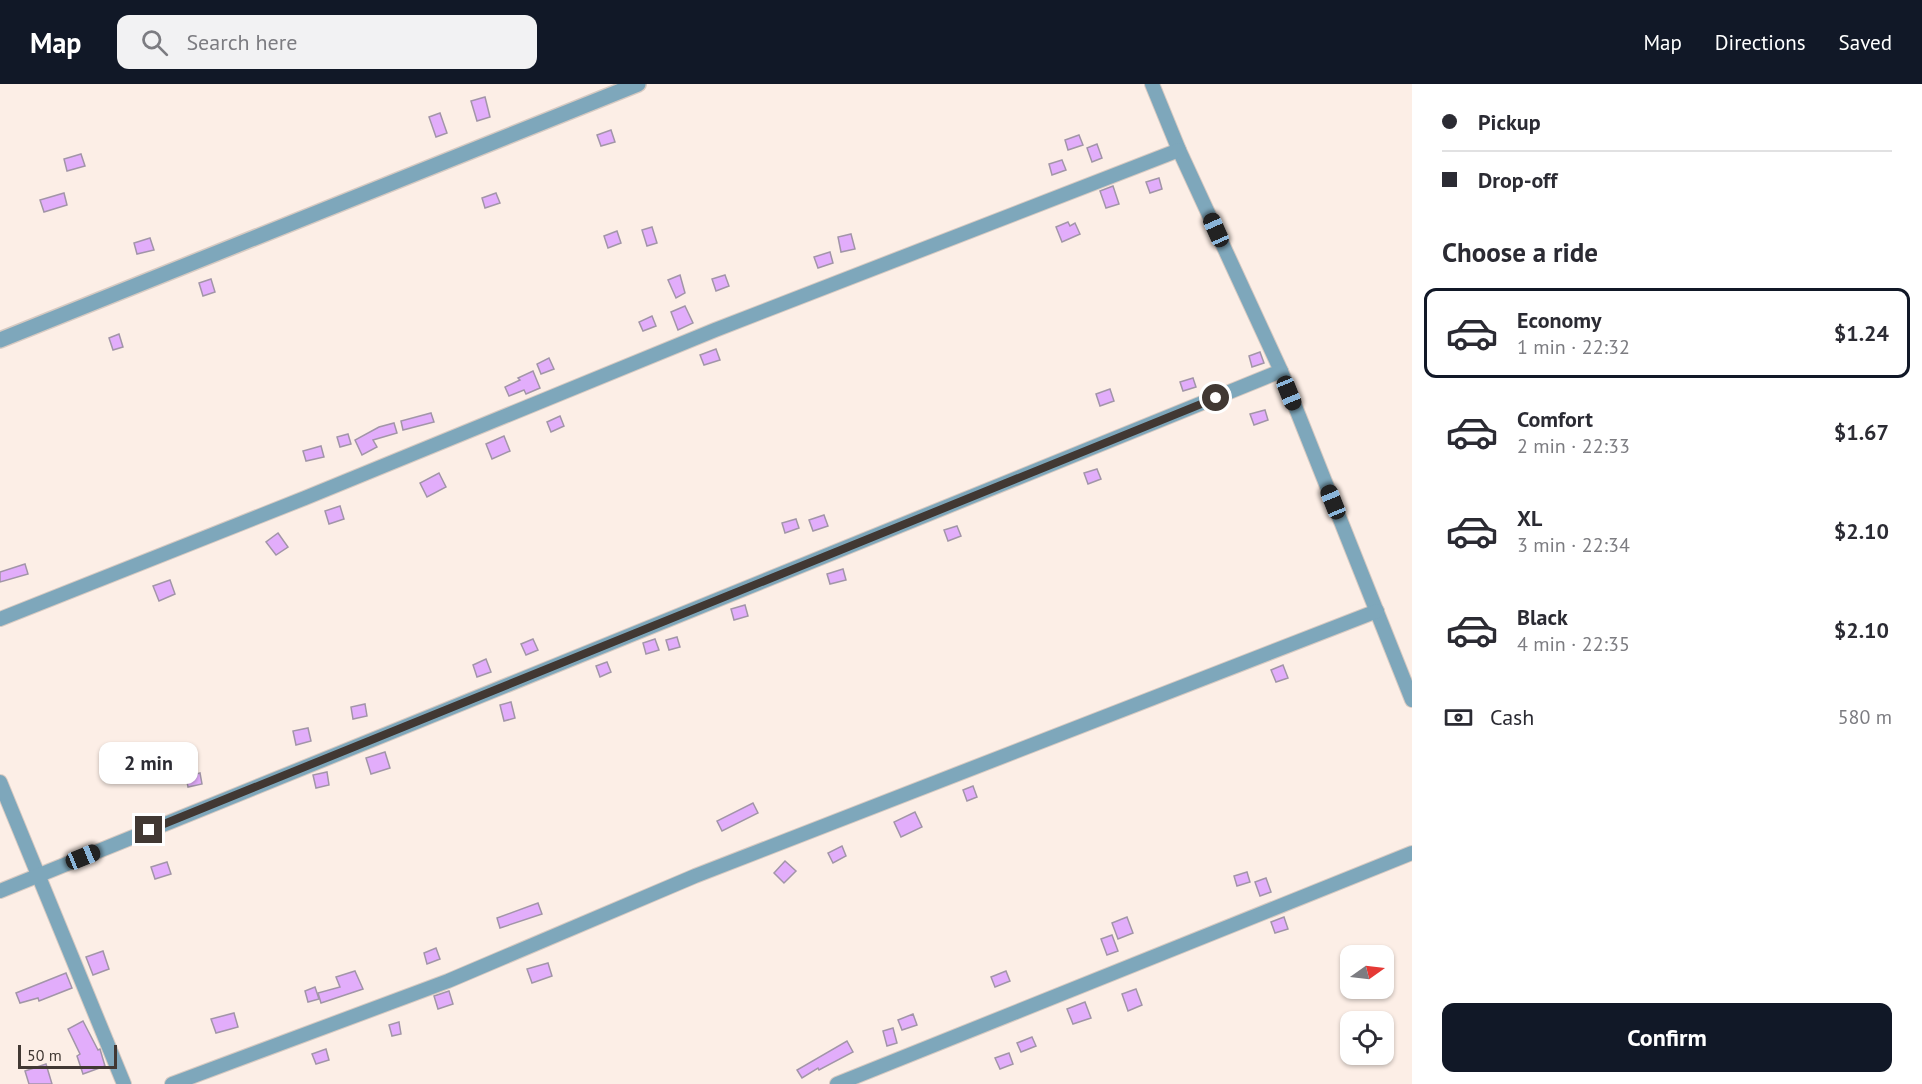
<!DOCTYPE html>
<html lang="en">
<head>
<meta charset="utf-8">
<style>
  body { margin:0; font-family:"PT Sans",sans-serif; background:#f2f2f3; color:#2b2b33; height:100vh; display:flex; flex-direction:column; font-size:22px; white-space:nowrap }
  * { box-sizing:border-box; margin:0 }
  p { font-size:20px; color:#7c7c81 }
  .icon { flex:none; width:33px; height:33px; fill:none; stroke:currentColor; stroke-width:2; stroke-linecap:round; stroke-linejoin:round }
  .map { position:relative; flex:1; overflow:hidden }
  .panel { display:flex; flex-direction:column; background:#fff; width:510px }
  .panel>* { flex:none }
  .banner { display:grid; align-content:center; height:132px; padding:0 30px; background:#fff }
  .needle { width:39px; rotate:76deg }
  .buttons { position:absolute; left:1340px; top:861px; display:grid; gap:12px }
  .buttons a { display:grid; place-items:center; width:54px; height:54px; border-radius:12px; background:#fff; box-shadow:0 2px 4px #0004; font-size:30px }
  .scale { position:absolute; left:18px; bottom:15px; width:99px; box-sizing:border-box; padding-left:6px; border:3px solid #413833; border-top:0; font-size:16px; line-height:21px; white-space:nowrap; color:#413833; -webkit-text-stroke:4px #fceee6; paint-order:stroke }
  .end { position:absolute; width:27px; height:27px; margin:-14px; border:8px solid #413833; background:#fff; box-shadow:0 0 0 3px #fff }
  .from { border-radius:50% }
  .bubble { position:absolute; height:42px; border-radius:12px; background:#fff; box-shadow:0 2px 4px #0004; font-size:20px; font-weight:800; line-height:42px; text-align:center }
  .car { position:absolute; width:18px; height:36px; margin:-18px -9px; border-radius:8px; box-shadow:0 0 4px 2px #0007; background:linear-gradient(#222 24%,#8ab4d8 0 40%,#222 0 76%,#8ab4d8 0 86%,#222 0) }
  .banner b { display:flex; align-items:center; gap:21px; height:57px; font-size:22px }
  .banner b+b { border-top:2px solid #e1e1e2 }
  .banner i { width:15px; height:15px; background:#2b2b33 }
  ul { padding:0; list-style:none }
  li { display:flex; align-items:center; gap:18px; height:90px; margin:0 12px 9px; padding:0 18px; border:3px solid transparent; border-radius:12px }
  li div { flex:1 }
  li b { display:block; font-size:22px }
  li em { font-style:normal; font-weight:800 }
  li.on { border-color:#111827 }
  li>.icon { width:54px; height:54px; stroke-width:1.5 }
  h2 { padding:0 30px; font-size:27px; line-height:72px }
  .pay { display:flex; align-items:center; gap:15px; height:66px; padding:0 30px; font-size:22px }
  .pay p { margin-inline-start:auto }
  .cta { display:flex; gap:12px; margin-top:auto; padding:12px 30px }
  .cta a { flex:1; height:69px; border-radius:12px; background:#111827; color:#fff; font-size:24px; font-weight:800; line-height:69px; text-align:center }
  header { display:flex; align-items:center; gap:36px; box-sizing:border-box; height:84px; padding:0 30px; background:#111827; color:#fff }
  header strong { font-size:28px }
  nav { display:flex; gap:33px; margin-inline-start:auto; font-size:21px }
  .search { width:420px; height:54px; background:#f2f2f3; display:flex; align-items:center; gap:15px; box-sizing:border-box; padding:0 21px; border-radius:12px; color:#7c7c81; font-size:22px }
  main { display:flex; flex:1; min-height:0 }
  .map>svg:first-child { display:block }
  .building { fill:#e2adfb; stroke:#a295a8; stroke-width:1.5 }
  .lines { fill:none; stroke-linecap:round; stroke-linejoin:round }
  .minor-casing { stroke:#d7cac2; stroke-width:16 }
  .tertiary-casing { stroke:#d7cac2; stroke-width:18 }
  .minor { stroke:#7ea7bb; stroke-width:14 }
  .tertiary { stroke:#7ea7bb; stroke-width:15 }
  .route { stroke:#413833; stroke-width:8 }
</style>
</head>
<body>
<header>
<strong>Map</strong>
<div class="search"><svg class="icon" aria-label="search" viewBox="0 0 24 24"><circle cx="10" cy="10" r="6"/><path d="M15 15l6 6"/></svg>Search here</div>
<nav><a>Map</a><a>Directions</a><a>Saved</a></nav>
</header>
<main>
<div class="map">
<svg width="1412" height="1000" viewBox="0 0 1412 1000">
  <rect width="100%" height="100%" fill="#fceee6"/>
  <!-- building -->
  <g class="building">
    <polygon points="485,13 490,33 477,37 471,17"/>
    <polygon points="440,29 447,49 436,53 429,33"/>
    <polygon points="611,46 615,58 601,62 597,51"/>
    <polygon points="1079,51 1083,61 1068,66 1065,56"/>
    <polygon points="1097,60 1102,74 1092,78 1087,64"/>
    <polygon points="81,70 85,82 67,87 64,75"/>
    <polygon points="1062,76 1066,86 1052,91 1049,80"/>
    <polygon points="1159,94 1162,105 1150,109 1146,98"/>
    <polygon points="1113,102 1119,120 1106,124 1100,107"/>
    <polygon points="64,109 67,121 44,128 40,116"/>
    <polygon points="496,109 500,119 485,124 482,114"/>
    <polygon points="1068,138 1070,142 1075,139 1080,150 1062,158 1056,143"/>
    <polygon points="652,143 657,159 647,162 642,146"/>
    <polygon points="617,147 621,159 608,164 604,152"/>
    <polygon points="851,150 855,165 841,168 838,153"/>
    <polygon points="150,154 154,166 137,170 134,159"/>
    <polygon points="830,168 833,179 818,184 814,173"/>
    <polygon points="680,191 685,209 676,214 668,196"/>
    <polygon points="725,191 729,202 716,207 712,195"/>
    <polygon points="211,195 215,208 203,212 199,199"/>
    <polygon points="685,222 693,239 678,246 671,228"/>
    <polygon points="652,232 656,242 643,247 639,238"/>
    <polygon points="119,250 123,263 113,266 109,254"/>
    <polygon points="716,265 720,276 704,281 700,271"/>
    <polygon points="1260,268 1264,279 1252,283 1249,272"/>
    <polygon points="549,274 554,285 541,290 537,280"/>
    <polygon points="533,287 540,304 526,310 524,306 509,312 505,303 520,296 518,294"/>
    <polygon points="1193,294 1196,303 1183,307 1180,298"/>
    <polygon points="1110,305 1114,317 1100,322 1096,310"/>
    <polygon points="1265,326 1268,336 1254,341 1250,330"/>
    <polygon points="431,329 434,338 403,346 401,337"/>
    <polygon points="560,332 564,342 551,348 547,338"/>
    <polygon points="394,339 397,349 373,356 377,363 362,371 355,356 379,343"/>
    <polygon points="348,350 351,360 340,363 337,353"/>
    <polygon points="504,352 510,367 492,375 486,360"/>
    <polygon points="321,362 324,373 306,377 303,367"/>
    <polygon points="1097,385 1101,395 1088,400 1084,389"/>
    <polygon points="439,389 446,403 427,413 420,399"/>
    <polygon points="340,422 344,435 329,440 325,427"/>
    <polygon points="824,431 828,442 813,447 809,436"/>
    <polygon points="796,435 799,444 785,449 782,439"/>
    <polygon points="957,442 961,452 948,457 944,446"/>
    <polygon points="278,449 288,463 276,471 266,458"/>
    <polygon points="25,480 28,490 0,498 0,488"/>
    <polygon points="843,485 846,496 830,500 827,490"/>
    <polygon points="170,496 175,510 159,517 153,502"/>
    <polygon points="745,521 748,532 734,536 731,525"/>
    <polygon points="677,553 680,563 669,566 666,556"/>
    <polygon points="533,555 538,566 526,571 521,560"/>
    <polygon points="655,555 659,566 646,570 643,559"/>
    <polygon points="486,575 491,588 477,593 473,581"/>
    <polygon points="607,578 611,588 600,593 596,582"/>
    <polygon points="1283,581 1288,594 1276,598 1271,586"/>
    <polygon points="511,618 515,634 504,637 500,621"/>
    <polygon points="365,620 367,632 353,635 351,623"/>
    <polygon points="308,644 311,657 296,661 293,647"/>
    <polygon points="385,668 390,684 371,690 366,674"/>
    <polygon points="327,688 329,701 316,704 313,691"/>
    <polygon points="200,689 202,700 188,703 186,693"/>
    <polygon points="973,702 977,713 967,717 963,706"/>
    <polygon points="753,719 758,729 722,747 717,737"/>
    <polygon points="915,728 922,743 901,753 894,738"/>
    <polygon points="842,762 846,772 833,779 828,769"/>
    <polygon points="785,777 796,787 784,799 774,789"/>
    <polygon points="167,778 171,790 155,795 151,783"/>
    <polygon points="1247,788 1250,798 1237,802 1234,792"/>
    <polygon points="1266,794 1271,808 1260,812 1255,798"/>
    <polygon points="538,819 542,830 500,844 497,834"/>
    <polygon points="1127,833 1133,849 1118,855 1112,839"/>
    <polygon points="1284,833 1288,845 1275,849 1271,838"/>
    <polygon points="1112,851 1118,867 1107,871 1101,855"/>
    <polygon points="436,864 440,875 427,880 424,869"/>
    <polygon points="103,867 109,885 93,891 86,873"/>
    <polygon points="548,879 552,892 532,899 527,885"/>
    <polygon points="355,887 363,905 321,919 318,909 340,903 336,893"/>
    <polygon points="1006,887 1010,897 995,903 991,893"/>
    <polygon points="66,889 72,904 39,917 38,914 20,919 16,909"/>
    <polygon points="315,903 319,915 308,918 305,907"/>
    <polygon points="1136,905 1142,921 1128,927 1122,910"/>
    <polygon points="449,907 453,920 438,925 434,912"/>
    <polygon points="1085,918 1091,934 1073,940 1067,925"/>
    <polygon points="234,929 238,943 216,949 211,935"/>
    <polygon points="913,930 917,941 902,946 898,936"/>
    <polygon points="83,937 98,966 100,965 105,982 83,990 77,972 80,970 68,945"/>
    <polygon points="399,938 401,950 392,952 389,941"/>
    <polygon points="893,944 897,959 887,962 883,947"/>
    <polygon points="1032,953 1036,962 1021,968 1017,959"/>
    <polygon points="847,957 853,968 819,986 818,984 802,994 797,986"/>
    <polygon points="326,965 329,976 316,980 312,970"/>
    <polygon points="1009,969 1013,980 1000,985 995,974"/>
    <polygon points="46,980 52,1000 29,1000 25,987"/>
  </g>
  <g class="lines">
    <!-- minor casing -->
    <g class="minor-casing">
      <g id="minor">
        <polyline points="1152,0 1179,66 1281,287 1412,616"/>
        <polyline points="0,535 305,414 715,246 1179,66"/>
        <polyline points="0,698 124,1000"/>
        <polyline points="0,807 1281,287"/>
        <polyline points="172,1000 448,897 695,792 1377,527"/>
        <polyline points="837,1000 1412,769"/>
      </g>
    </g>
    <!-- tertiary casing -->
    <g class="tertiary-casing">
      <polyline id="tertiary" points="0,256 638,0"/>
    </g>
    <!-- minor -->
    <use href="#minor" class="minor"/>
    <!-- tertiary -->
    <use href="#tertiary" class="tertiary"/>
  </g>
  <g class="lines">
    <!-- route -->
    <polyline class="route" points="149,746 1216,314"/>
  </g>
</svg>
<div class="buttons">
<a><svg class="needle" viewBox="-14 -14 28 28"><path d="M0-13l5 13h-10z" fill="#e53935"/><path d="M0 13l5-13h-10z" fill="#7c7c81"/></svg></a>
<a><svg class="icon" aria-label="locate" viewBox="0 0 24 24"><circle cx="12" cy="12" r="6"/><path d="M12 2v4M12 18v4M2 12h4M18 12h4"/></svg></a>
</div>
<div class="scale">50 m</div>
<i class="end from" style="left:1216px;top:314px"></i>
<i class="end" style="left:149px;top:746px"></i>
<div class="bubble" style="left:99px;top:658px;width:99px">2 min</div>
<i class="car" style="left:1216px;top:146px;rotate:336deg"></i>
<i class="car" style="left:1289px;top:309px;rotate:158deg"></i>
<i class="car" style="left:1333px;top:418px;rotate:338deg"></i>
<i class="car" style="left:83px;top:773px;rotate:68deg"></i>
</div>
<section class="panel">
<div class="banner">
<b><i class="from"></i>Pickup</b>
<b><i></i>Drop-off</b>
</div>
<h2>Choose a ride</h2>
<ul>
<li class="on"><svg class="icon" aria-label="car" viewBox="0 0 24 24"><path d="M5 17H2v-5l4-1 3-4h7l3 4 3 1v5h-3M9 17h6M6 11h13"/><circle cx="7" cy="17" r="2"/><circle cx="17" cy="17" r="2"/></svg><div><b>Economy</b><p>1 min · 22:32</p></div><em>$1.24</em></li>
<li><svg class="icon" aria-label="car" viewBox="0 0 24 24"><path d="M5 17H2v-5l4-1 3-4h7l3 4 3 1v5h-3M9 17h6M6 11h13"/><circle cx="7" cy="17" r="2"/><circle cx="17" cy="17" r="2"/></svg><div><b>Comfort</b><p>2 min · 22:33</p></div><em>$1.67</em></li>
<li><svg class="icon" aria-label="car" viewBox="0 0 24 24"><path d="M5 17H2v-5l4-1 3-4h7l3 4 3 1v5h-3M9 17h6M6 11h13"/><circle cx="7" cy="17" r="2"/><circle cx="17" cy="17" r="2"/></svg><div><b>XL</b><p>3 min · 22:34</p></div><em>$2.10</em></li>
<li><svg class="icon" aria-label="car" viewBox="0 0 24 24"><path d="M5 17H2v-5l4-1 3-4h7l3 4 3 1v5h-3M9 17h6M6 11h13"/><circle cx="7" cy="17" r="2"/><circle cx="17" cy="17" r="2"/></svg><div><b>Black</b><p>4 min · 22:35</p></div><em>$2.10</em></li>
</ul>
<div class="pay"><svg class="icon" aria-label="cash" viewBox="0 0 24 24"><path d="M3 7h18v10H3z"/><circle cx="12" cy="12" r="2"/></svg>Cash<p>580 m</p></div>
<div class="cta"><a>Confirm</a></div>
</section>
</main>
</body>
</html>
